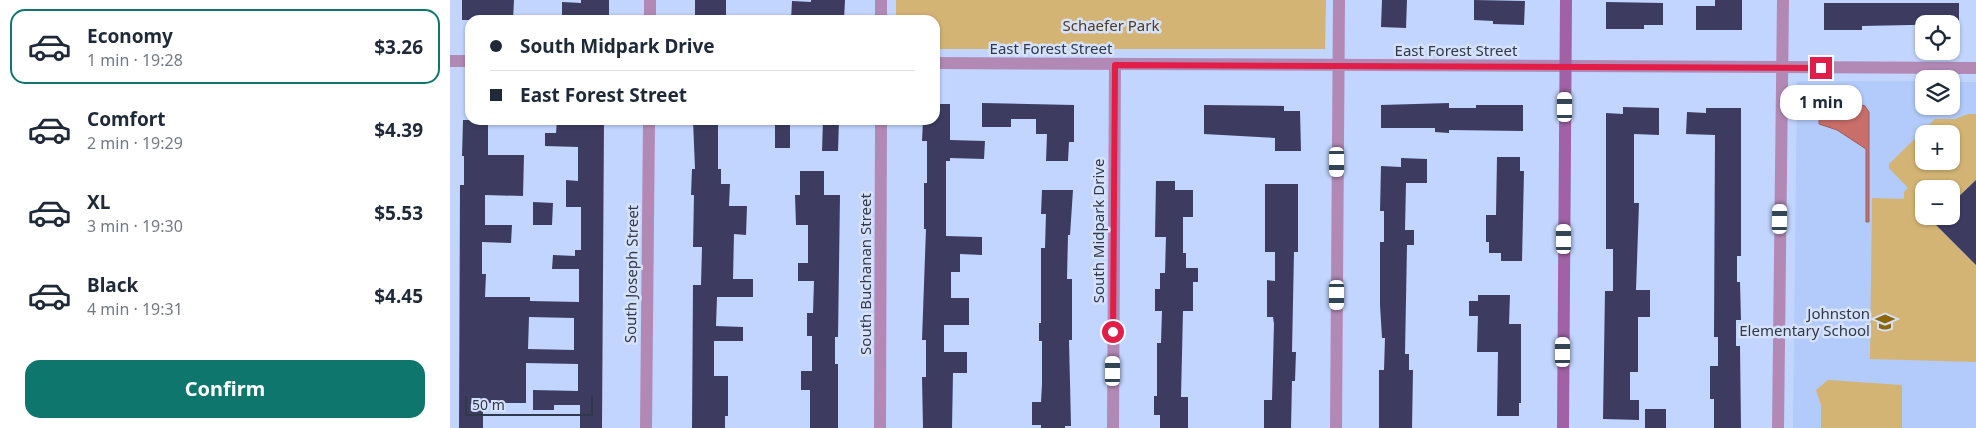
<!DOCTYPE html>
<html lang="en">
<head>
<meta charset="utf-8">
<style>
  body { margin:0; font-family:"Noto Sans",sans-serif; background:#f6f6f7; color:#1f2937; height:100vh; display:flex; flex-direction:column; font-size:19px; white-space:nowrap }
  * { box-sizing:border-box; margin:0 }
  p { font-size:16px; color:#747a83 }
  .icon { flex:none; width:28px; height:28px; fill:none; stroke:currentColor; stroke-width:2; stroke-linecap:round; stroke-linejoin:round }
  .map { position:relative; flex:1; overflow:hidden }
  .sheet { display:flex; flex-direction:column; background:#fff; width:450px }
  .sheet>* { flex:none }
  .top-card { position:absolute; left:15px; top:15px; width:475px; height:110px; border-radius:15px; box-shadow:0 1px 4px #0004; display:grid; align-content:center; height:110px; padding:0 25px; background:#fff }
  .controls { position:absolute; left:1465px; top:15px; display:grid; gap:10px }
  .controls a { display:grid; place-items:center; width:45px; height:45px; border-radius:10px; background:#fff; box-shadow:0 1px 4px #0004; font-size:25px }
  .scale { position:absolute; left:15px; bottom:12px; width:128px; box-sizing:border-box; padding-left:5px; border:2px solid #303849; border-top:0; font-size:14px; line-height:18px; white-space:nowrap; color:#303849; -webkit-text-stroke:4px #d6e2fb; paint-order:stroke }
  .end { position:absolute; width:22px; height:22px; margin:-11px; border:6px solid #e11d48; background:#fff; box-shadow:0 0 0 2px #fff }
  .from { border-radius:50% }
  .bubble { position:absolute; height:35px; border-radius:15px; background:#fff; box-shadow:0 1px 4px #0004; font-size:16px; font-weight:700; line-height:35px; text-align:center }
  .car { position:absolute; width:15px; height:30px; margin:-15px -8px; border-radius:6px; box-shadow:0 0 4px 1px #0007; background:linear-gradient(#fff 24%,#345 0 40%,#fff 0 76%,#345 0 86%,#fff 0) }
  .top-card b { display:flex; align-items:center; gap:18px; height:48px; font-size:19px }
  .top-card b+b { border-top:1px solid #e0e1e3 }
  .top-card i { width:12px; height:12px; background:#1f2937 }
  ul { padding:9px 0 0; list-style:none }
  li { display:flex; align-items:center; gap:15px; height:75px; margin:0 10px 8px; padding:0 15px; border:2px solid transparent; border-radius:15px }
  li div { flex:1 }
  li b { display:block; font-size:19px }
  li em { font-style:normal; font-weight:700 }
  li.selected { border-color:#0f766e }
  li>.icon { width:45px; height:45px; stroke-width:1.5 }
  .primary-button { display:flex; gap:10px; margin-top:auto; padding:10px 25px }
  .primary-button a { flex:1; height:58px; border-radius:15px; background:#0f766e; color:#fff; font-size:20px; font-weight:700; line-height:58px; text-align:center }
  main { display:flex; flex:1; min-height:0 }
  .map>svg:first-child { display:block }
  .built { fill:#b3cbfa; fill-rule:evenodd }
  .green { fill:#d3b474; fill-rule:evenodd }
  .water { fill:#c96e68; stroke:#9b5e5f }
  .building { fill:#3d3c60; fill-rule:evenodd }
  .lines { fill:none; stroke-linecap:round; stroke-linejoin:round }
  .street { stroke:#b289b5; stroke-width:12 }
  .secondary { stroke:#a062a4; stroke-width:12 }
  .route { stroke:#e11d48; stroke-width:6 }
  .labels { text-anchor:middle; dominant-baseline:central; stroke-width:5; stroke-linejoin:round; paint-order:stroke }
  .park-label { font-size:15px; fill:#4f3d18; stroke:#d6e2fb }
  .street-label { font-size:15px; fill:#303849; stroke:#d6e2fb }
  .poi-label { font-size:15px; fill:#303849; stroke:#d6e2fb; text-anchor:end }
</style>
</head>
<body>
<main>
<section class="sheet">
<ul>
<li class="selected"><svg class="icon" aria-label="car" viewBox="0 0 24 24"><path d="M5 17H2v-5l4-1 3-4h7l3 4 3 1v5h-3M9 17h6M6 11h13"/><circle cx="7" cy="17" r="2"/><circle cx="17" cy="17" r="2"/></svg><div><b>Economy</b><p>1 min · 19:28</p></div><em>$3.26</em></li>
<li><svg class="icon" aria-label="car" viewBox="0 0 24 24"><path d="M5 17H2v-5l4-1 3-4h7l3 4 3 1v5h-3M9 17h6M6 11h13"/><circle cx="7" cy="17" r="2"/><circle cx="17" cy="17" r="2"/></svg><div><b>Comfort</b><p>2 min · 19:29</p></div><em>$4.39</em></li>
<li><svg class="icon" aria-label="car" viewBox="0 0 24 24"><path d="M5 17H2v-5l4-1 3-4h7l3 4 3 1v5h-3M9 17h6M6 11h13"/><circle cx="7" cy="17" r="2"/><circle cx="17" cy="17" r="2"/></svg><div><b>XL</b><p>3 min · 19:30</p></div><em>$5.53</em></li>
<li><svg class="icon" aria-label="car" viewBox="0 0 24 24"><path d="M5 17H2v-5l4-1 3-4h7l3 4 3 1v5h-3M9 17h6M6 11h13"/><circle cx="7" cy="17" r="2"/><circle cx="17" cy="17" r="2"/></svg><div><b>Black</b><p>4 min · 19:31</p></div><em>$4.45</em></li>
</ul>
<div class="primary-button"><a>Confirm</a></div>
</section>
<div class="map">
<svg width="1526" height="428" viewBox="0 0 1526 428">
  <rect width="100%" height="100%" fill="#c1d5fe"/>
  <!-- built -->
  <path class="built" d="M1347 81H1474V106H1501V82H1526V428H1343ZM1474 134H1501V161H1474ZM1474 189H1501V216H1474Z"/>
  <!-- green -->
  <g class="green">
    <polygon points="446,0 876,0 875,49 485,49 485,20 446,20"/>
    <path d="M1518 114H1526V180L1501 204V189H1474V216H1489L1483 222 1526 265V428V362L1420 359 1422 198 1454 199V192L1458 188 1439 168V164L1485 119H1505ZM1474 134H1501V161H1474Z"/>
    <polygon points="1378,380 1452,385 1452,428 1371,428 1371,405 1366,390"/>
  </g>
  <!-- water -->
  <polygon class="water" points="1398,100 1415,106 1419,112 1419,222 1416,222 1416,149 1387,130 1369,124 1369,113 1387,101"/>
  <!-- building -->
  <g class="building">
    <polygon points="12,0 64,0 63,20 12,20"/>
    <polygon points="131,0 159,0 159,20 112,20 112,2 131,3"/>
    <rect x="245" y="0" width="31" height="20"/>
    <polygon points="361,0 395,0 394,20 341,20 342,1 361,2"/>
    <polygon points="932,0 957,0 956,28 931,27"/>
    <polygon points="1024,0 1075,1 1074,25 1043,24 1043,21 1024,20"/>
    <polygon points="1265,0 1292,0 1292,30 1246,30 1246,6 1265,6"/>
    <polygon points="1156,2 1213,3 1213,25 1194,25 1194,29 1156,29"/>
    <polygon points="1374,3 1509,3 1509,24 1412,26 1412,30 1374,30"/>
    <polygon points="532,103 624,105 624,142 619,142 618,161 596,161 597,134 586,134 586,119 561,119 561,127 532,127"/>
    <polygon points="999,103 999,108 1026,108 1026,105 1073,105 1073,131 999,130 999,133 985,132 985,128 931,128 931,105"/>
    <polygon points="485,104 500,104 500,140 535,141 534,159 500,158 500,161 496,161 496,236 532,237 532,255 510,254 510,272 501,272 501,298 519,298 519,325 494,325 494,352 517,352 517,373 503,373 502,428 473,428 472,377 476,377 476,340 472,340 476,229 474,229 474,183 477,183 477,141 472,141 473,120 485,120"/>
    <polygon points="754,105 834,106 834,111 850,111 851,151 825,151 825,138 754,134"/>
    <polygon points="1173,107 1209,108 1209,135 1184,134 1184,203 1189,203 1186,290 1200,290 1200,317 1188,317 1188,372 1180,372 1180,400 1189,400 1189,420 1153,419 1155,291 1163,291 1163,249 1156,249 1156,113 1173,114"/>
    <polygon points="1256,108 1291,108 1291,256 1287,256 1287,282 1290,282 1291,320 1286,320 1286,346 1290,346 1291,428 1264,428 1264,399 1260,399 1260,366 1268,366 1268,337 1264,337 1265,135 1236,134 1237,112 1256,113"/>
    <path d="M13 120H38V155H74L73 196 35 195V225H62L61 243 32 242V274H36L35 297H80V301L129 302V269H102L103 255 125 256V250H131V207H116V180L128 181V147L95 146V133H106L107 120H154L152 428H130V405H104V410H83V390L128 391V364L76 363V403H33V428H9L10 185H14V156H12ZM79 317 124 318V350L78 349Z"/>
    <polygon points="243,120 268,120 268,169 271,169 271,184 280,184 279,206 297,206 296,235 284,234 283,279 303,279 303,297 267,297 266,326 293,327 293,341 264,341 264,376 278,376 278,416 275,416 275,428 242,428 243,285 251,285 252,247 243,247 244,195 241,195 242,169 245,169"/>
    <rect x="325" y="120" width="15" height="28"/>
    <polygon points="373,120 389,120 388,151 372,151"/>
    <polygon points="1047,157 1070,157 1070,171 1074,171 1072,261 1051,261 1051,253 1039,253 1039,242 1036,242 1036,215 1046,215"/>
    <polygon points="951,158 977,159 977,183 956,183 955,230 964,230 964,245 957,245 955,354 959,354 959,370 963,370 962,428 929,428 929,370 934,370 935,338 932,338 930,305 930,242 934,242 934,211 930,211 931,166 951,167"/>
    <polygon points="350,171 374,171 374,195 390,195 388,337 385,337 385,364 388,364 388,428 360,428 360,390 351,390 351,371 362,371 362,336 357,336 357,313 363,313 364,281 348,281 348,263 358,263 358,225 346,225 345,195 350,195"/>
    <polygon points="1526,180 1526,265 1477,216 1501,216 1501,204"/>
    <polygon points="706,181 725,181 725,190 743,190 743,217 733,217 733,253 736,253 736,268 748,268 748,282 743,282 743,311 733,311 731,397 738,397 738,428 710,428 710,415 704,415 704,396 707,396 707,343 711,343 712,311 705,311 705,289 710,289 710,273 715,273 716,237 705,237"/>
    <polygon points="815,184 848,184 848,252 844,252 842,352 846,352 845,381 842,381 841,428 814,428 814,400 822,400 824,324 823,317 817,317 817,280 825,281 825,252 815,252"/>
    <polygon points="592,190 623,190 620,235 618,235 617,279 622,279 622,340 619,340 621,426 615,426 615,428 591,428 591,425 582,425 582,402 591,402 592,384 592,341 589,341 589,323 591,323 591,248 595,248 596,214 591,214"/>
    <polygon points="83,202 103,203 102,225 83,225"/>
    <polygon points="1028,295 1060,295 1059,324 1071,324 1071,403 1069,403 1069,416 1047,416 1048,352 1027,352 1028,316 1019,316 1019,301 1028,301"/>
    <rect x="1195" y="409" width="21" height="19"/>
  </g>
  <g class="lines">
    <!-- street -->
    <g class="street">
      <polyline points="200,20 200,0"/>
      <polyline points="431,20 431,0"/>
      <polyline points="0,61 20,61"/>
      <polyline points="485,63 1526,68"/>
      <polyline points="196,428 199,120"/>
      <polyline points="430,428 431,120"/>
      <polyline points="663,428 665,65"/>
      <polyline points="886,428 889,0"/>
      <polyline points="1328,428 1333,0"/>
    </g>
    <!-- secondary -->
    <polyline class="secondary" points="1113,428 1116,0"/>
  </g>
  <g class="lines">
    <!-- route -->
    <polyline class="route" points="663,332 665,65 1371,68"/>
  </g>
  <!-- icons -->
  <defs>
    <g id="school-bare" transform="scale(1.5)"><path d="M0-5L7-2L0 1L-7-2ZM-4 1L0 2.5L4 1V4Q0 6-4 4Z" fill="#8b6706" stroke="#d6e2fb" stroke-width="2.5" paint-order="stroke"/></g>
  </defs>
  <g fill-rule="evenodd">
    <use href="#school-bare" x="1435" y="322"/>
  </g>
  <g class="labels">
    <!-- park labels -->
    <g class="park-label">
      <text x="661" y="25">Schaefer Park</text>
    </g>
    <!-- street labels -->
    <g class="street-label">
      <text x="601" y="48">East Forest Street</text>
      <text x="1006" y="50">East Forest Street</text>
      <text transform="translate(648 231) rotate(-90)">South Midpark Drive</text>
      <text transform="translate(181 274) rotate(-89)">South Joseph Street</text>
      <text transform="translate(415 274) rotate(-90)">South Buchanan Street</text>
    </g>
    <!-- poi labels -->
    <g class="poi-label">
      <text x="1420" y="313">Johnston<tspan x="1420" dy="17">Elementary School</tspan></text>
    </g>
  </g>
</svg>
<div class="controls">
<a><svg class="icon" aria-label="locate" viewBox="0 0 24 24"><circle cx="12" cy="12" r="6"/><path d="M12 2v4M12 18v4M2 12h4M18 12h4"/></svg></a>
<a><svg class="icon" aria-label="layers" viewBox="0 0 24 24"><path d="M12 4l9 5-9 5-9-5zM3 14l9 5 9-5"/></svg></a>
<a>+</a>
<a>−</a>
</div>
<div class="scale">50 m</div>
<i class="end from" style="left:663px;top:332px"></i>
<i class="end" style="left:1371px;top:68px"></i>
<div class="bubble" style="left:1330px;top:85px;width:82px">1 min</div>
<i class="car" style="left:1115px;top:107px;rotate:0deg"></i>
<i class="car" style="left:887px;top:162px;rotate:180deg"></i>
<i class="car" style="left:1330px;top:219px;rotate:1deg"></i>
<i class="car" style="left:1114px;top:239px;rotate:0deg"></i>
<i class="car" style="left:887px;top:295px;rotate:180deg"></i>
<i class="car" style="left:1113px;top:352px;rotate:0deg"></i>
<i class="car" style="left:663px;top:371px;rotate:0deg"></i>
<div class="top-card">
<b><i class="from"></i>South Midpark Drive</b>
<b><i></i>East Forest Street</b>
</div>
</div>
</main>
</body>
</html>
